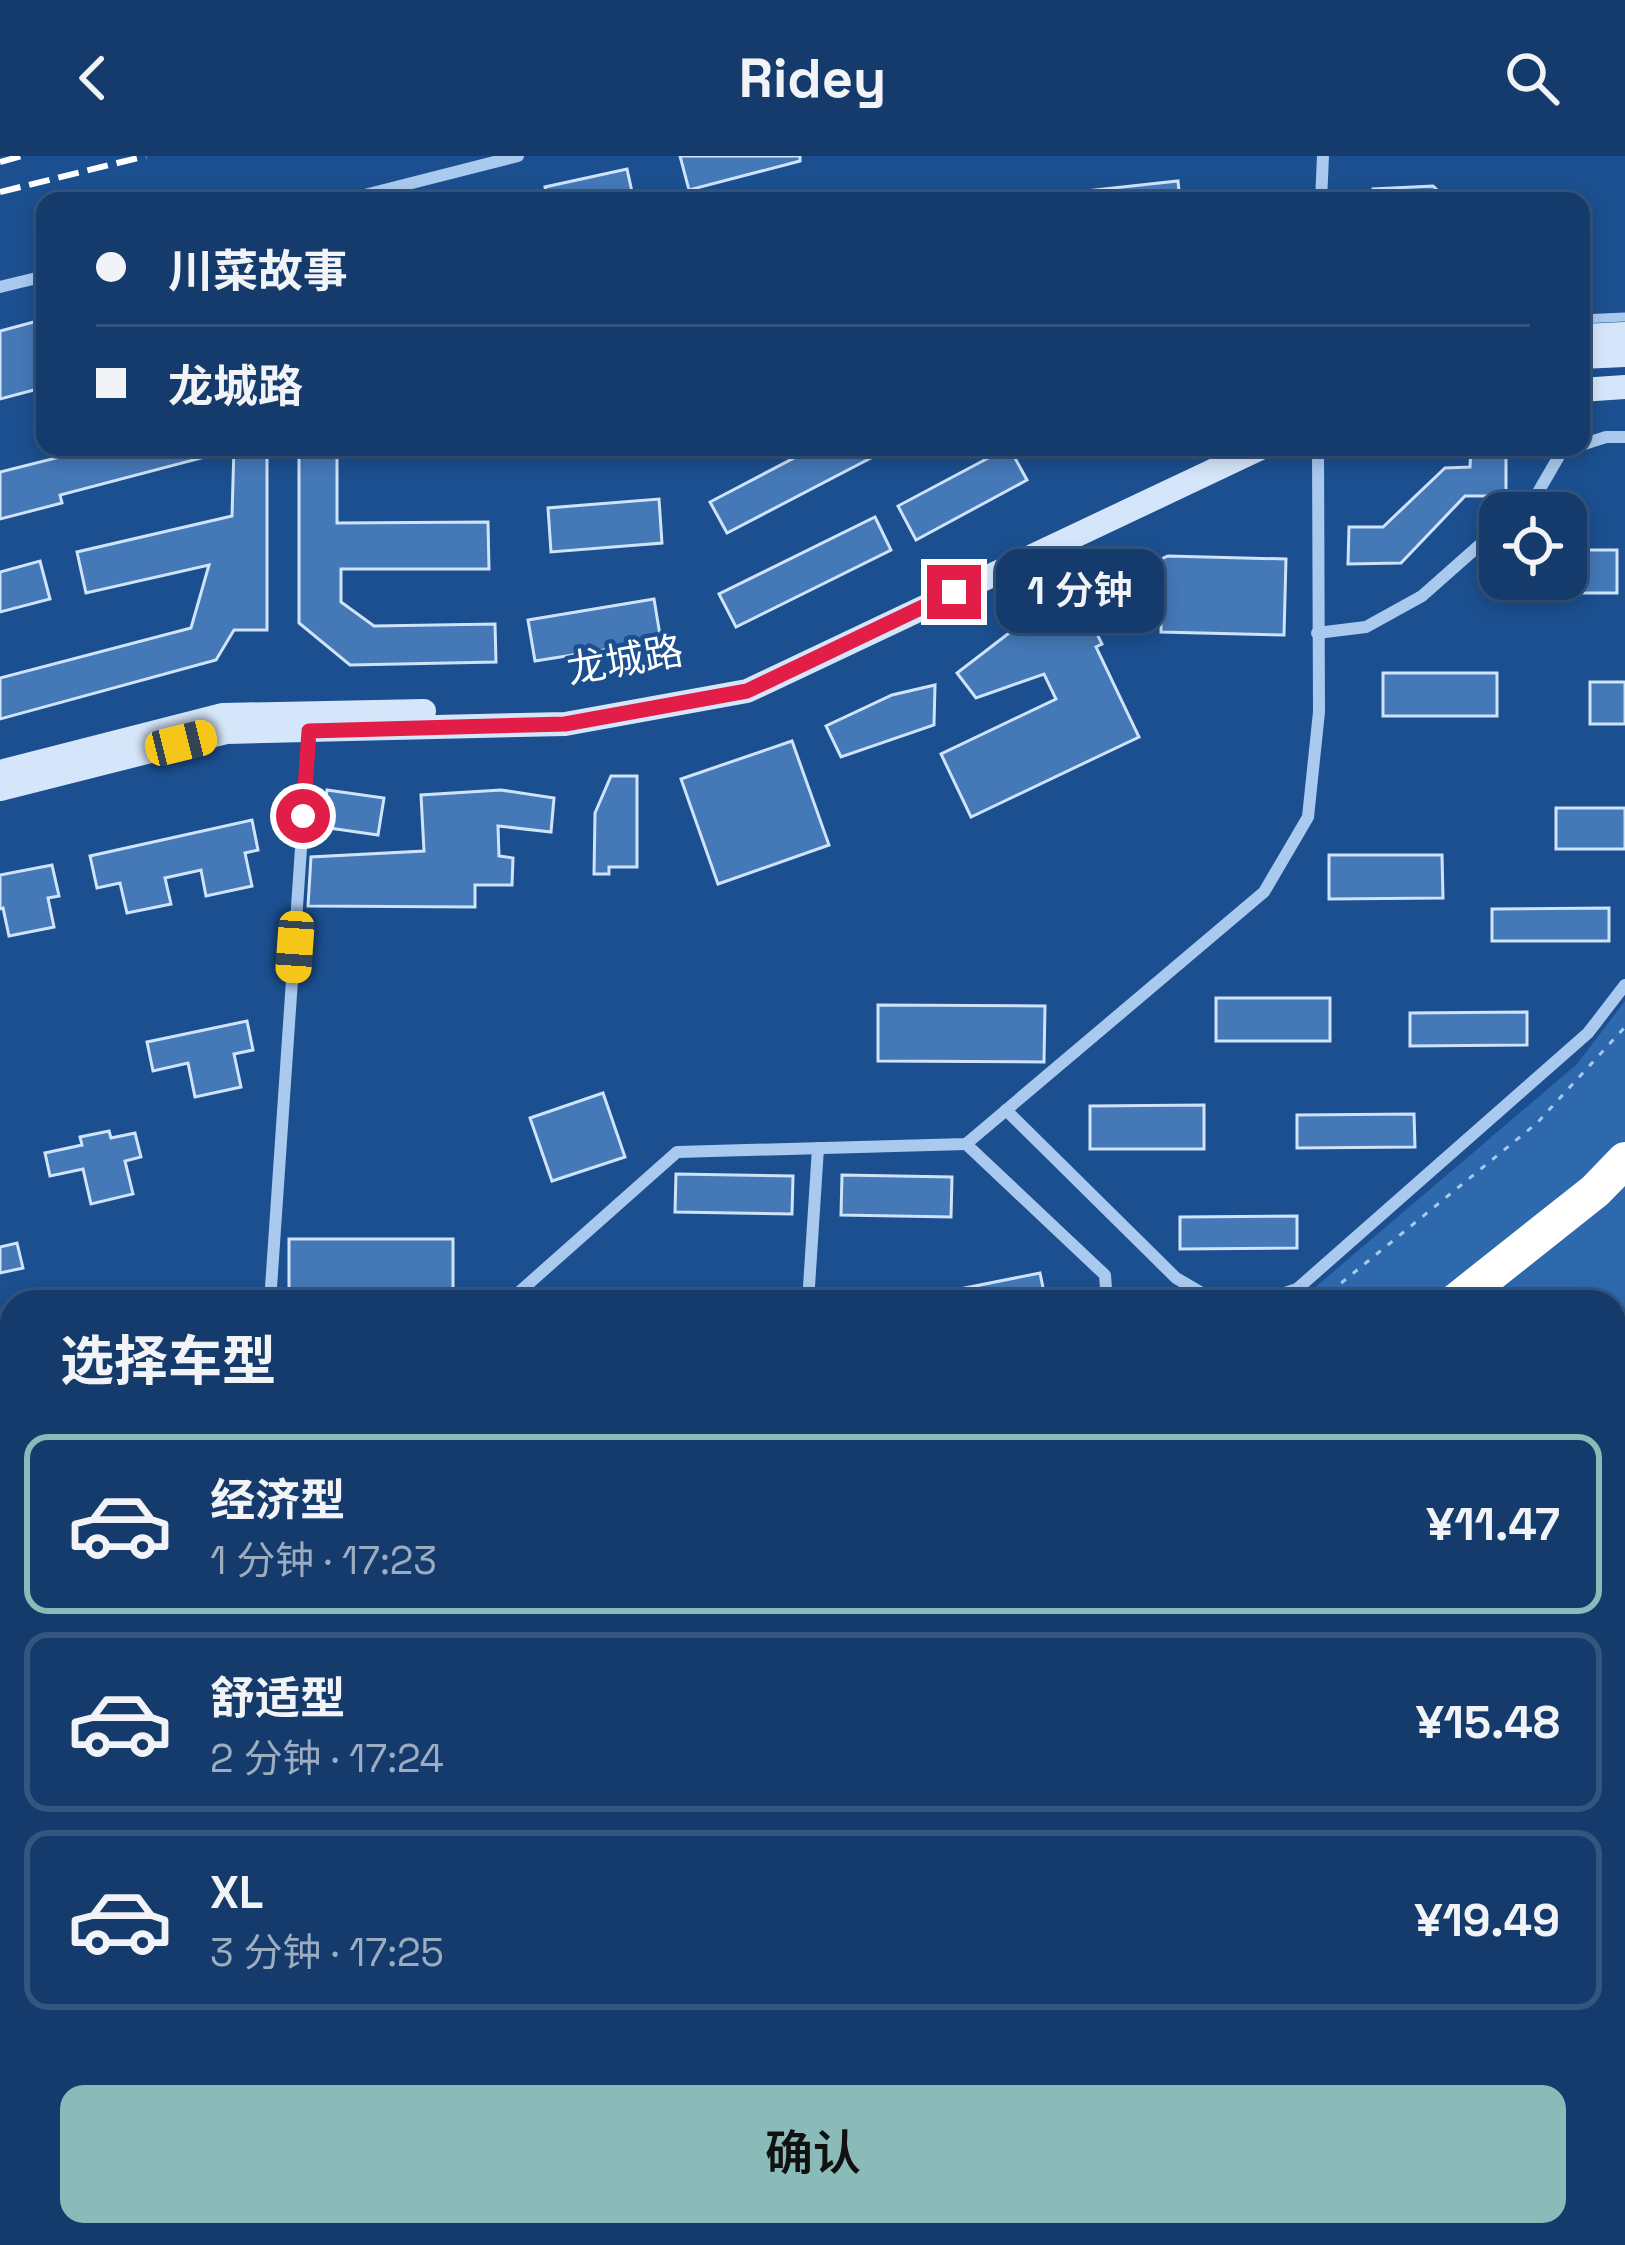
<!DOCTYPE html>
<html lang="zh">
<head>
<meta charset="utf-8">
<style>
  body { margin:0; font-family:"Space Grotesk","Noto Sans SC",sans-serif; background:#1d4271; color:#f1f3f6; height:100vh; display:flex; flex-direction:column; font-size:45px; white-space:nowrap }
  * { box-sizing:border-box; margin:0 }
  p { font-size:39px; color:#9dadc1 }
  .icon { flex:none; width:66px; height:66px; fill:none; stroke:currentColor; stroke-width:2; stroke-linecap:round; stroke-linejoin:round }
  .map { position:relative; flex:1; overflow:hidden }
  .panel { position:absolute; left:0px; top:1134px; width:1626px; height:957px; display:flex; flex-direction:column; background:#143b6b; border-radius:36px 36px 0 0; box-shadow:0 6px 18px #0003,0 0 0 3px #33557e }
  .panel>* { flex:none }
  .hud { position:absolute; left:36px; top:36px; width:1554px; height:264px; border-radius:24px; box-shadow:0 6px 18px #0003,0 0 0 3px #33557e; display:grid; align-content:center; height:264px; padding:0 60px; background:#143b6b }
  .controls { position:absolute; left:1479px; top:336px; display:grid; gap:24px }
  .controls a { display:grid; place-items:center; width:108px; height:108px; border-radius:24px; background:#143b6b; box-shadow:0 6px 18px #0003,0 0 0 3px #33557e; font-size:60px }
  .end { position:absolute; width:54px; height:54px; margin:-27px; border:15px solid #e11d48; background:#fff; box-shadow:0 0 0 6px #fff }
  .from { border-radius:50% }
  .bubble { position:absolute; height:84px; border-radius:24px; background:#143b6b; box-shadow:0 6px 18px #0003,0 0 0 3px #33557e; font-size:39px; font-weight:600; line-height:84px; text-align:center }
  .car { position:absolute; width:36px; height:72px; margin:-36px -18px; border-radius:15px; box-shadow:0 0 9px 3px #0007; background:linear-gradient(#f5c518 24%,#345 0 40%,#f5c518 0 76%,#345 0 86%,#f5c518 0) }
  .hud b { display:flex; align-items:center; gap:42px; height:114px; font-size:45px }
  .hud b+b { border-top:3px solid #33557e }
  .hud i { width:30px; height:30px; background:#f1f3f6 }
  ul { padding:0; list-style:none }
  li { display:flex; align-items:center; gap:36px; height:180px; margin:0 24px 18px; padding:0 36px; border:6px solid #33557e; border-radius:24px }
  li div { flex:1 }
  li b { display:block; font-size:45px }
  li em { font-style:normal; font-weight:600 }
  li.selected { border-color:#8bbbb9 }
  li>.icon { width:108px; height:108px; stroke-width:1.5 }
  h2 { padding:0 60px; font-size:54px; line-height:144px }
  .cta { display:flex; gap:24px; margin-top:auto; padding:24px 60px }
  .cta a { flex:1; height:138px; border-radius:24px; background:#8bbbb9; color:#111; font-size:48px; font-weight:600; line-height:138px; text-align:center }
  header { display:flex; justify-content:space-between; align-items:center; height:156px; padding:0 60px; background:#143b6b; font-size:54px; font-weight:600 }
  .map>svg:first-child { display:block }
  .green { fill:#2e69ad }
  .building { fill:#4478b7; stroke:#cfe3fa; stroke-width:3 }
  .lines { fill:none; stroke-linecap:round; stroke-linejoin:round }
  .street-tunnel { stroke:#3d69a0; stroke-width:12; stroke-dasharray:12 6; stroke-linecap:butt }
  .path { stroke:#a9c9ee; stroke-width:3; stroke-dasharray:6 9; stroke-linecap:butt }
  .lane { stroke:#a9c9ee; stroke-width:9 }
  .street { stroke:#a9c9ee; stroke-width:12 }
  .secondary { stroke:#d6e6fa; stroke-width:24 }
  .primary { stroke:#f0f6ff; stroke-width:30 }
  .highway { stroke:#fff; stroke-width:36 }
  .rail { stroke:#fff; stroke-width:6; stroke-dasharray:21 9; stroke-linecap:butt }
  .route { stroke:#e11d48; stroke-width:15 }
  .labels { text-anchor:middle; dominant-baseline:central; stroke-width:9; stroke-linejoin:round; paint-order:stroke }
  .street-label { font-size:39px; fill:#fff; stroke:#1b4f8f }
</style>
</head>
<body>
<header><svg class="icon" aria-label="back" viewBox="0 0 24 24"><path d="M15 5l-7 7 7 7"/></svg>Ridey<svg class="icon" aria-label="search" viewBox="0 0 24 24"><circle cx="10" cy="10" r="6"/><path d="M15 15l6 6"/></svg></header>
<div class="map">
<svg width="1625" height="2089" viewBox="0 0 1625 2089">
  <rect width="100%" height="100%" fill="#1b4f8f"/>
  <!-- green -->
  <polygon class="green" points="1625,845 1625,2089 700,2089 696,2086 692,2089 0,2089 0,1771 12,1769 12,2079 1614,2079 1614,1146 1298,1146 1577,908"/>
  <!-- building -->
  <g class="building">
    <polygon points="680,0 800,0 800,5 689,34"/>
    <polygon points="627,13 634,45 548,45 545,31"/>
    <polygon points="1178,25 1180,45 1086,45 1085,35"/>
    <polygon points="1433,30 1449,45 1373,45 1373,33"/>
    <polygon points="45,163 45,231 0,243 0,175"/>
    <polygon points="74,291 223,291 224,296 60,339 62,347 0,363 0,316 76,297"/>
    <polygon points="234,291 267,291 267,474 234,474 216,504 0,563 0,522 191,472 209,409 86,437 77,396 232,360"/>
    <polygon points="299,291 337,291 337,367 488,366 489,413 341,413 341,446 374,470 495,468 496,506 350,509 299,467"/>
    <polygon points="815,291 892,291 727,377 710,346"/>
    <polygon points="1009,291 1027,324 916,384 898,350"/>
    <polygon points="1471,291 1506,291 1506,340 1465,340 1401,407 1348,408 1349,371 1383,371 1445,312 1470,311"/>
    <polygon points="659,343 662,387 551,396 548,352"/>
    <polygon points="875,361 891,394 736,471 719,438"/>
    <polygon points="1566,394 1617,394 1617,437 1504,437 1503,423 1566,423"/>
    <polygon points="1168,400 1286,403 1284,479 1161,476 1161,456 1150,456 1132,416"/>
    <polygon points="40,405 50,443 0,456 0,416"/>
    <polygon points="654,443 661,485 535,505 528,464"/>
    <polygon points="1080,443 1102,488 1096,491 1139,581 971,661 941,598 1056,543 1044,518 976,542 957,517 1009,477"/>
    <rect x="1383" y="517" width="114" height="43"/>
    <rect x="1590" y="526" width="35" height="42"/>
    <polygon points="935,529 934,569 841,601 826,570 892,539"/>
    <polygon points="792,585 829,689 718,728 681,623"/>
    <polygon points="611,620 637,620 637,711 609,711 609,718 594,718 595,657"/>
    <polygon points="327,634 384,642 378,679 322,671"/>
    <polygon points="501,634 554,642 551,676 498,670 499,700 513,702 512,729 475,729 475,751 308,750 311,701 424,695 421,639"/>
    <rect x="1556" y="652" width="69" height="41"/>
    <polygon points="252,664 258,694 245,697 252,730 206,740 201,714 165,722 171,748 127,757 120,727 97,732 90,700"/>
    <polygon points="1329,699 1442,699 1443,742 1329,743"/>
    <polygon points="52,709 59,740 48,742 54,771 9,780 3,752 0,753 0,719"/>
    <polygon points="1609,752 1609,785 1492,785 1492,753"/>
    <rect x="1216" y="842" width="114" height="43"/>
    <polygon points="878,849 1045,850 1044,906 878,905"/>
    <polygon points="1527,856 1527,889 1410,890 1410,857"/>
    <polygon points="247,865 253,894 234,898 241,931 195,941 188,907 153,915 147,886"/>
    <polygon points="603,937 625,1001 552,1025 530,962"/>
    <polygon points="1204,949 1204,993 1090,993 1090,950"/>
    <polygon points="1414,958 1415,991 1297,992 1297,959"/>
    <polygon points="109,975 111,982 135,977 141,1001 125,1005 133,1038 91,1048 83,1013 50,1020 45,997 82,989 80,981"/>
    <polygon points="676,1018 793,1020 792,1058 675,1056"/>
    <polygon points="842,1019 952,1021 951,1061 841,1059"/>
    <polygon points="1297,1060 1297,1092 1180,1093 1180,1061"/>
    <rect x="289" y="1083" width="164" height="63"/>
    <polygon points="17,1087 23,1112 0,1117 0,1091"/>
    <polygon points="1040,1117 1046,1146 931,1146 930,1139"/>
  </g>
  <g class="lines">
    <!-- street-tunnel -->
    <polyline class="street-tunnel" points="0,1261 12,1264"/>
    <!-- path -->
    <g class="path">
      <polyline points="1318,1146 1537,967 1625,871"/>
      <polyline points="0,1809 12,1807"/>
    </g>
    <!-- lane -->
    <polyline class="lane" points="1581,163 1625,161"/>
    <!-- street -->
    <g class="street">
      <polyline points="341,45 518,0"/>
      <polyline points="1321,45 1323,0"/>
      <polyline points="0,131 45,120"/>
      <polyline points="1581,289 1606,281 1625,281"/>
      <polyline points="1516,357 1537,338 1562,295 1575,291"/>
      <polyline points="1317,477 1366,471 1422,440 1500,371"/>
      <polyline points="1006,954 1176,1122 1212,1143 1231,1146"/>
      <polyline points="966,988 1105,1119 1107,1146"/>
      <polyline points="270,1146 309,575"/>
      <polyline points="508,1146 677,996 966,988 1264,736 1308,661 1319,556 1318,291"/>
      <polyline points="808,1146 818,992"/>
      <polyline points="1257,1146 1297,1133 1588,877 1625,829"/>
      <polyline points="1614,1728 1625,1719"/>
      <polyline points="1614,1975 1625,1989"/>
      <polyline points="1172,2089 1184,2079"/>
    </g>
    <!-- secondary -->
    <g class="secondary">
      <polyline points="1581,180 1625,178"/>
      <polyline points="1581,201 1625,199"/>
      <polyline points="1581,234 1625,231"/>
      <polyline points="4,615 223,559 424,555"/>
      <polyline points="0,633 226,576 565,568 747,535 1263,291"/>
    </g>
    <!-- primary -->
    <g class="primary">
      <polyline points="1614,1267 1625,1224"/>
      <polyline points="1614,1444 1625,1403"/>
      <polyline points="1431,2089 1434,2079"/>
    </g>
    <!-- highway -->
    <g class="highway">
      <polyline points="1455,1146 1595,1035 1625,1004"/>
      <polyline points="1614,1542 1625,1517"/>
      <polyline points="1614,1796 1625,1795"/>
      <polyline points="1614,1859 1625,1859"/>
      <polyline points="0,1924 12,1923"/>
      <polyline points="0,1962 12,1961"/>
      <polyline points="897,2079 905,2089"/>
      <polyline points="1493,2079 1494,2089"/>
      <polyline points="993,2089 995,2079"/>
      <polyline points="1375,2089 1380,2079"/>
    </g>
    <!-- rail -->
    <g class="rail">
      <polyline points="0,6 22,0"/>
      <polyline points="0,36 146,0"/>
    </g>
  </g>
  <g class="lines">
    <!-- route -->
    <polyline class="route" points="303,660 309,575 565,568 747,535 954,436"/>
  </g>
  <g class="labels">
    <!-- street labels -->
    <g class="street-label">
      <text transform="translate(625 504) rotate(-10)">龙城路</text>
    </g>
  </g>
</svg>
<div class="controls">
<a><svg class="icon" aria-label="locate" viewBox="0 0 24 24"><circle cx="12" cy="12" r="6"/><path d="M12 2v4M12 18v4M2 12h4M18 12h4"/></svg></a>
</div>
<i class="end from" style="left:303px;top:660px"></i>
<i class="end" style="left:954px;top:436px"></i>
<div class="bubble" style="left:996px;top:393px;width:168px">1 分钟</div>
<i class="car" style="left:181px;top:587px;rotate:76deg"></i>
<i class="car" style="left:295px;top:791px;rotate:184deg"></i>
<div class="hud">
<b><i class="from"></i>川菜故事</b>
<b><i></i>龙城路</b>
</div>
<section class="panel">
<h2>选择车型</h2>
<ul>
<li class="selected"><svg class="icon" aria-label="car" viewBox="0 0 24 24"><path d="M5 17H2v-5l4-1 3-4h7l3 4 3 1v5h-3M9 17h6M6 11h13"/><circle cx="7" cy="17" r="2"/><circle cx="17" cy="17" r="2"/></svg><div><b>经济型</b><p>1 分钟 · 17:23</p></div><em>¥11.47</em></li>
<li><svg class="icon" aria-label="car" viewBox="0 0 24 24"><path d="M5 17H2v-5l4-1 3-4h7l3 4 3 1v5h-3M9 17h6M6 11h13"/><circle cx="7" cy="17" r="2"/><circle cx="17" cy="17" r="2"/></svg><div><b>舒适型</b><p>2 分钟 · 17:24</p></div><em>¥15.48</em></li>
<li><svg class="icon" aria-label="car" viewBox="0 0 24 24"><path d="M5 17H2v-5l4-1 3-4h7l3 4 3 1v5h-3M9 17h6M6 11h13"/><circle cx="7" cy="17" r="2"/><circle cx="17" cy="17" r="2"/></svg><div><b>XL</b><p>3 分钟 · 17:25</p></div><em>¥19.49</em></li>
</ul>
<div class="cta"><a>确认</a></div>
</section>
</div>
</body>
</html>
